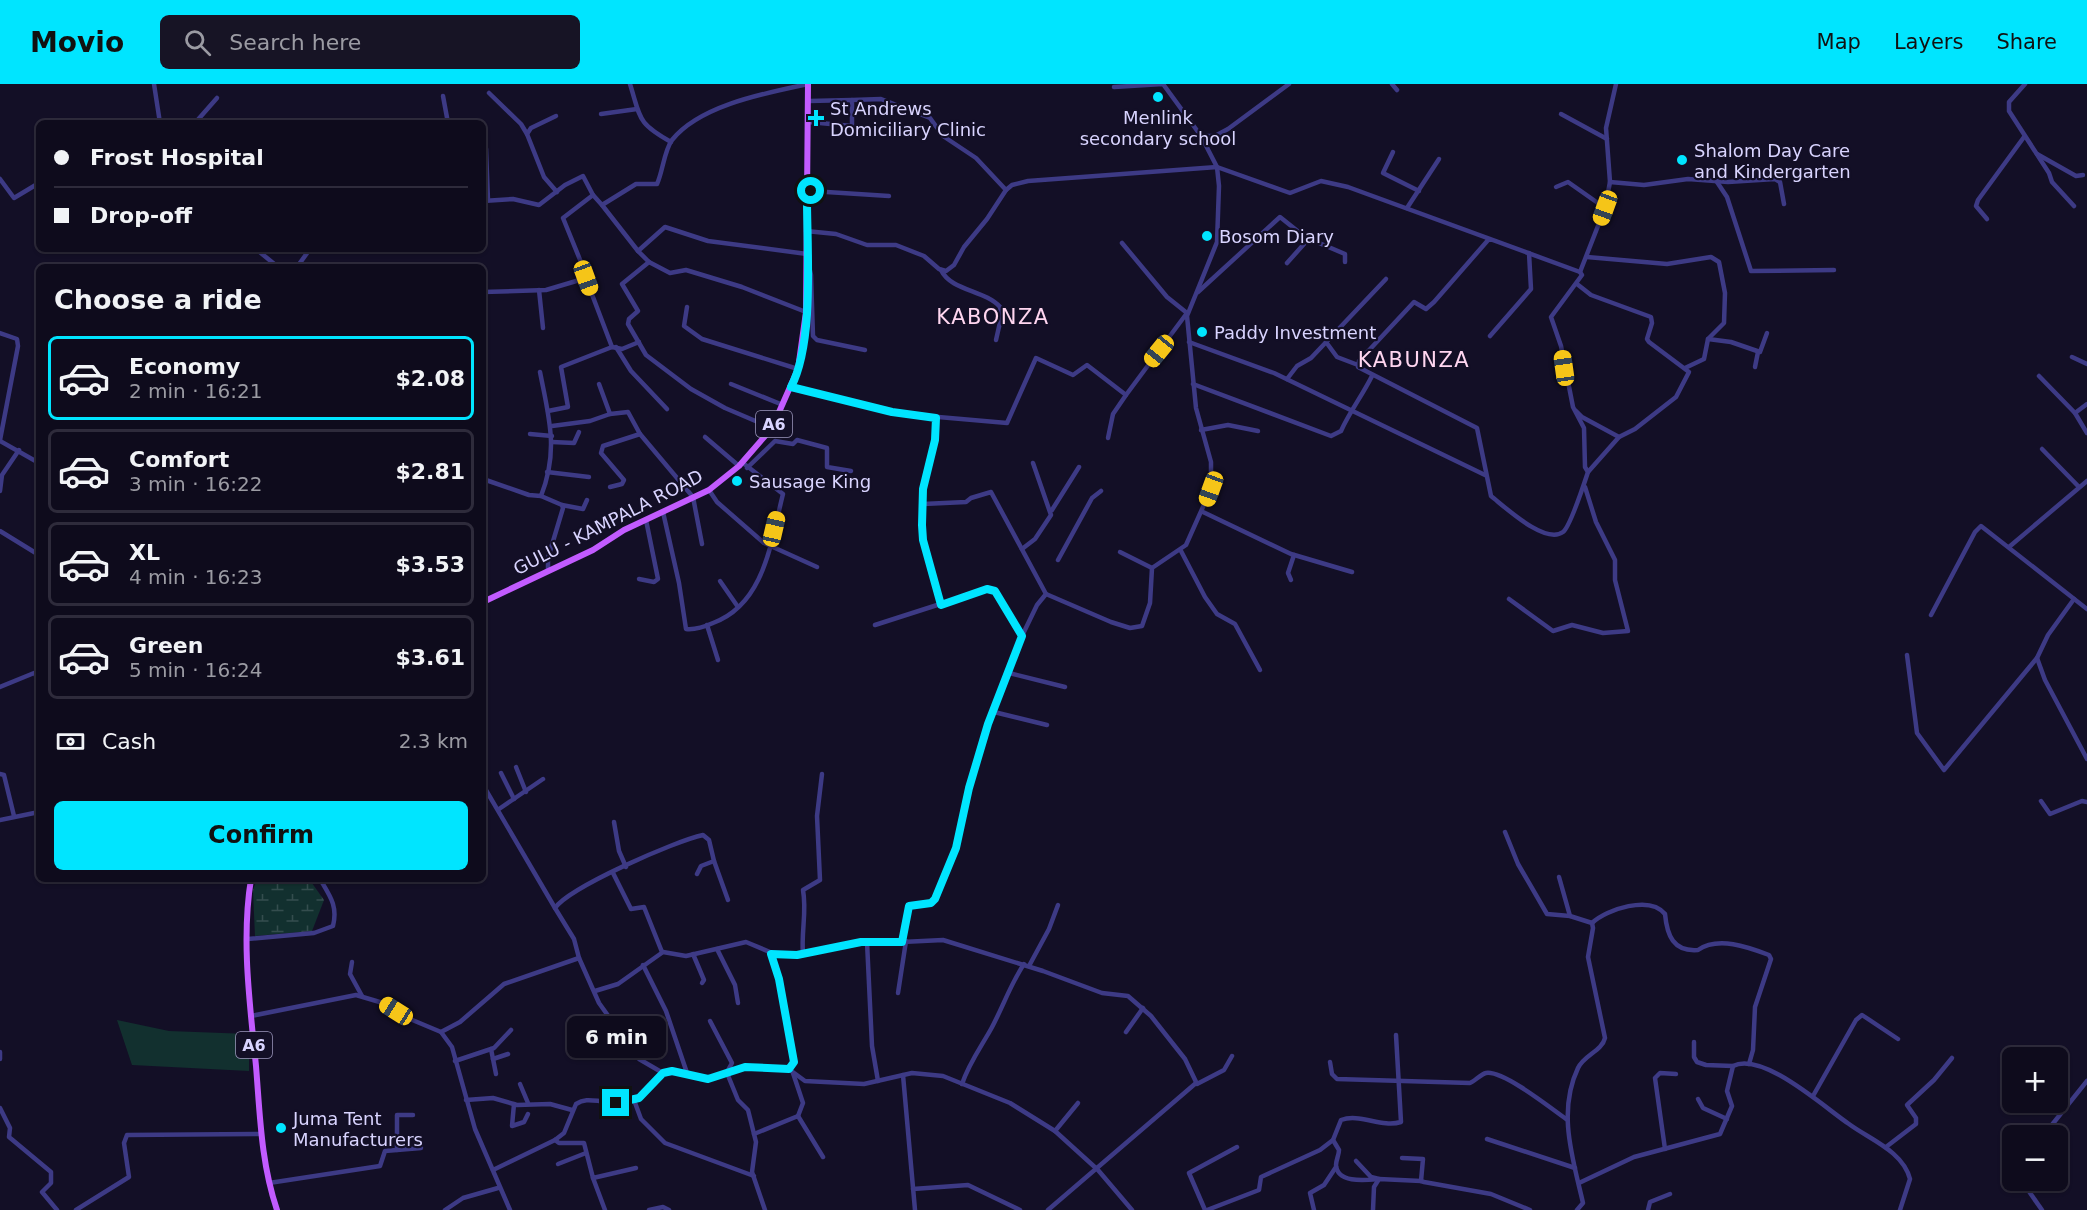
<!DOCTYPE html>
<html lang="en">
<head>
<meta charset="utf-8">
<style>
  body { margin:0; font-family:"DejaVu Sans",sans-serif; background:#171425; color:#f1f3f6; height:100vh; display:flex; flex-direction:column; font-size:22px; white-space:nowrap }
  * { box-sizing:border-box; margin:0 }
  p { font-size:20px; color:#9b9ba3 }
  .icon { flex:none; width:33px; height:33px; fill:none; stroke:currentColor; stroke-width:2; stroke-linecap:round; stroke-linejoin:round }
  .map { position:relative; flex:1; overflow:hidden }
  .drawer { position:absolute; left:36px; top:180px; width:450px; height:618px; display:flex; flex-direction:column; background:#0e0b1c; border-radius:9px; box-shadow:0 2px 4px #0004,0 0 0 2px #2e2b3b }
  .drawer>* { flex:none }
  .top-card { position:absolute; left:36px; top:36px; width:450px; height:132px; border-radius:9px; box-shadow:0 2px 4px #0004,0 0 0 2px #2e2b3b; display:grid; align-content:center; height:132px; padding:0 18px; background:#0e0b1c }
  .tools { position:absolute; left:2002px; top:963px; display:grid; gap:12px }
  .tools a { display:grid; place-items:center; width:66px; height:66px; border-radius:9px; background:#0e0b1c; box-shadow:0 2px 4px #0004,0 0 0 2px #2e2b3b; font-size:30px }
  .end { position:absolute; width:27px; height:27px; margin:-14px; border:8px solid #00e5ff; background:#111; box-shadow:0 0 0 3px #111 }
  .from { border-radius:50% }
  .bubble { position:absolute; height:42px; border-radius:9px; background:#0e0b1c; box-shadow:0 2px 4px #0004,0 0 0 2px #2e2b3b; font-size:20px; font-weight:800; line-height:42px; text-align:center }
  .car { position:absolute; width:18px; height:36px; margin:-18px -9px; border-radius:8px; box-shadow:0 0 4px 2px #0007; background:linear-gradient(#f5c518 24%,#345 0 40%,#f5c518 0 76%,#345 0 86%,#f5c518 0) }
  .top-card b { display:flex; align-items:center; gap:21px; height:57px; font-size:22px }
  .top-card b+b { border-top:2px solid #2e2b3b }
  .top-card i { width:15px; height:15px; background:#f1f3f6 }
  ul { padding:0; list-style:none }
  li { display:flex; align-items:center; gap:18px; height:84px; margin:0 12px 9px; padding:0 6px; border:3px solid #2e2b3b; border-radius:9px }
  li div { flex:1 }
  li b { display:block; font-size:22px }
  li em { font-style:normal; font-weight:800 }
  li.on { border-color:#00e5ff }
  li>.icon { width:54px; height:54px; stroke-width:1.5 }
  h2 { padding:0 18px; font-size:27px; line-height:72px }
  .pay { display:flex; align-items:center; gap:15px; height:66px; padding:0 18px; font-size:22px }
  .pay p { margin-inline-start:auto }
  .action { display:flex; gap:12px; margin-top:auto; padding:12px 18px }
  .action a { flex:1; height:69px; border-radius:9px; background:#00e5ff; color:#111; font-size:24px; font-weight:800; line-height:69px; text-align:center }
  header { display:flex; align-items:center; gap:36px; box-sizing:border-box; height:84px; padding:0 30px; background:#00e5ff; color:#111 }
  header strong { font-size:28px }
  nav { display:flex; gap:33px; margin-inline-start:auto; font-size:21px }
  .search { width:420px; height:54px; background:#171425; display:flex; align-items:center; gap:15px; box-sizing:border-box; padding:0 21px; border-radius:9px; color:#9b9ba3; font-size:22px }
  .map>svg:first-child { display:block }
  .green { fill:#12302f }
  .wetland { fill:url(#wetland-marsh) }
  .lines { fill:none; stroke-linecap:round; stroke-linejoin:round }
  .minor { stroke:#3d3a85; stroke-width:4.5 }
  .major { stroke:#c25bff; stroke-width:6 }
  .route { stroke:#00e5ff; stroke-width:8 }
  .poi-dot { fill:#00e5ff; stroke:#130f26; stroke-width:2 }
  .labels { text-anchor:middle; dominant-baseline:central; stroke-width:4.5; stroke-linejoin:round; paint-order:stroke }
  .shield { fill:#130f26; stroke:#9e99be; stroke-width:1.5 }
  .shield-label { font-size:16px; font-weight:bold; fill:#d9d4ff }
  .poi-label { font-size:18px; fill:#d9d4ff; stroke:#130f26; text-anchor:start }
  .street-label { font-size:18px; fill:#d9d4ff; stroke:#130f26 }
  .quarter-label { font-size:21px; letter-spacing:1.5px; fill:#ffd6f0; stroke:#130f26 }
</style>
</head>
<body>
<header>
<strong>Movio</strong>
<div class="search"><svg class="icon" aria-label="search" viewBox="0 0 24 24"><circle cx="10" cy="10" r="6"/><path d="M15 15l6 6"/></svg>Search here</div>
<nav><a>Map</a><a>Layers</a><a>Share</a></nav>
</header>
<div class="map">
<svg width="2087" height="1126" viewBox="0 0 2087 1126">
  <defs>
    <pattern id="wetland-marsh" width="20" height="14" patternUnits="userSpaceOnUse" patternTransform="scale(1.5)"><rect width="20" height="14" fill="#12302f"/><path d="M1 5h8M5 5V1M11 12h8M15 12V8" fill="none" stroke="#344d4e"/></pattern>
  </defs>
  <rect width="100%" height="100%" fill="#130f26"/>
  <!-- green -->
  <polygon class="green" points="117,936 169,947 249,950 249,987 132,981"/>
  <!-- wetland -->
  <polygon class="wetland" points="257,795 309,795 324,816 312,847 255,852 253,806"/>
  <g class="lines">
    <!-- minor -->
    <g class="minor">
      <polyline points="154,0 160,39"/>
      <path d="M630 0C641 35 637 39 671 58"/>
      <polyline points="1392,0 1397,6"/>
      <polyline points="2025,0 2009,18 2009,27 2049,89 2052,98 2074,122"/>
      <polyline points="489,9 521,40 527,50"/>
      <polyline points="443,12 448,39"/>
      <polyline points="809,17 852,16"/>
      <polyline points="601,30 637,25"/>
      <polyline points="1561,30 1607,55"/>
      <polyline points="556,32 531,44 527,50 544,93 557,108"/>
      <polyline points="809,38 852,42 852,16 881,15 930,34 943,52 976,74 1006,106"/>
      <polyline points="195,39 217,14"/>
      <polyline points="483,50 486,65 488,116"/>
      <polyline points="1201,52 1215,52 1228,45 1289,0"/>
      <polyline points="1393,68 1383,89 1419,107"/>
      <polyline points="2037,70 2076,92 2083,91"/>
      <polyline points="0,95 14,114 39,99"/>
      <polyline points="1610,98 1644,101 1688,95 1728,98 1775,95 1780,98 1784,120"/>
      <polyline points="1717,98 1727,113 1751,187 1834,186"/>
      <polyline points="807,103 811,107 889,112"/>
      <polyline points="1556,103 1568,98 1605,124"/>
      <path d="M593 111 602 121 636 100H657C663 87 664 67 672 56 700 21 766 9 808 0"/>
      <polyline points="483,117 513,115 539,121 565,101 583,92 593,111 563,134 585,188 583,195 546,206 483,208"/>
      <polyline points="602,121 638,167"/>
      <polyline points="1407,124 1439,75"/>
      <polyline points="1987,135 1976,122 1978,116 2024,53"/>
      <path d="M806 147 836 150 867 161H896L924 172 939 185 946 187 954 181 964 163 987 135 1006 106 1012 101 1028 97 1217 83 1290 109 1321 97 1348 103 1580 188 1582 191 1551 233 1561 262 1573 323 1584 344 1585 383 1588 388C1585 397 1570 443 1563 448 1545 461 1505 423 1491 412L1477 344 1358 283 1359 277 1414 218 1426 225 1434 218 1489 155"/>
      <polyline points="1305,153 1345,170 1345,178"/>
      <polyline points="256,165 278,183"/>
      <polyline points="1587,173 1667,180 1711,173 1719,178 1725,209 1724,239 1708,255 1704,275 1685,284"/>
      <polyline points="649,178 622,200 638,227 629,235 628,240 646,271 691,305 725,324 772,344"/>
      <polyline points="808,178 811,191 813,252 817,256 865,266"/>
      <polyline points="297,183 310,165"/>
      <path d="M941 186C951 207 985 206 1000 223L1001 234 996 256"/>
      <polyline points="1580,188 1605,124 1610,98 1606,44 1616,0"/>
      <polyline points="585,192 612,263"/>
      <polyline points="1577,200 1591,211 1651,233 1652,239 1647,255 1649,258 1689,288 1676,313 1635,345 1619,353 1588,388"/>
      <polyline points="539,206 543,244"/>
      <polyline points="1198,208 1280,133 1305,153 1304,160 1287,179"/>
      <polyline points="687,223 684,242 702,255 798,285"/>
      <polyline points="806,228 742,203 686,186 670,189 649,178 638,167 665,143 708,157 807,170"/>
      <polyline points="0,249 17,255 18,262 0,356"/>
      <polyline points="1490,252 1531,205 1529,169"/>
      <polyline points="1708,255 1731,258 1760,268 1767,249"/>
      <polyline points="1189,258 1274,289 1485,391"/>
      <polyline points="1326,258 1337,273 1358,281"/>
      <polyline points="616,263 631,287 667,325"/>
      <polyline points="2072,273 2087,280"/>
      <polyline points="1755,283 1758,268"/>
      <polyline points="2039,292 2075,329 2087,349"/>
      <polyline points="1287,295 1297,282 1311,274 1386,195"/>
      <polyline points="599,300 610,330"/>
      <polyline points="731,300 783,321"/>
      <path d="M1193 300 1331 352 1341 347C1350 327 1362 312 1372 292"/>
      <polyline points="791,303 904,330 1007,339 1036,274 1073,291 1087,281 1126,311 1187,229 1167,213 1122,159"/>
      <polyline points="548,327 568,323 561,283 612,263 622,265 639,258"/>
      <polyline points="1576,327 1582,333 1619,353"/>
      <polyline points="2075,329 2087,320"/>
      <polyline points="936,334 935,356 923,405 922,441 923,456 941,521"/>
      <polyline points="552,342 590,337 610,330 628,328 640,350 693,413 702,460"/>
      <polyline points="1201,346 1228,341 1258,347"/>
      <polyline points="530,350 552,352"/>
      <polyline points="705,353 739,382"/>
      <polyline points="1108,354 1113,330 1126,311"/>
      <polyline points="0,357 39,379"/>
      <polyline points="552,358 574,359 579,348"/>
      <polyline points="2042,365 2079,403"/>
      <polyline points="747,384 775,357 793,360 797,356 827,364 827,383 851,387"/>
      <polyline points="547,388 589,393"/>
      <path d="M483 395 529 411 541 412C559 366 549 334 540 288"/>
      <polyline points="610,403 622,400 624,396 601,369 603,362 640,350"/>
      <polyline points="709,406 717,418 764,459 817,483"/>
      <polyline points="0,407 2,391 19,366"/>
      <polyline points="541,412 562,421 563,424 548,474 548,487"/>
      <polyline points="923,420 966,418 971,414 991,408 1046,510 1111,538 1130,544 1142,542 1150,519 1152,484 1186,461 1211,405 1211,378 1196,324 1187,232 1217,158 1219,102 1217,83 1201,52 1163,0 1114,3"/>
      <polyline points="562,421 583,425 587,416"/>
      <polyline points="1052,426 1079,383"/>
      <path d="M663 428 679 499 686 545C695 546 704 543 713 539 765 520 771 457 783 410L743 379"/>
      <polyline points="1203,428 1291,470 1352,488"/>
      <polyline points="0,447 39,471"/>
      <polyline points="2009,463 2087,397"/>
      <polyline points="1022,465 1035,455 1051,431 1033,379"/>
      <polyline points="1181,467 1205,513 1217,530 1235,540 1260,586"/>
      <polyline points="1120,468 1152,484"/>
      <polyline points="1058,476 1092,414 1101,407"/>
      <polyline points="639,495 654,498 658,495 646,436"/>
      <polyline points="1291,496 1288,489 1294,471"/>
      <polyline points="720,497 738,523"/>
      <polyline points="1509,515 1553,547 1572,541 1603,549 1628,547 1615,496 1615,476 1596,438 1585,403"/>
      <polyline points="2074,515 2048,551 2037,574 2045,596 2087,675"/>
      <polyline points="1931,531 1975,448 1981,442 2087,525"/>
      <polyline points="707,541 718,576"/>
      <polyline points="875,541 987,505 997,509 1022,552"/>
      <polyline points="1907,571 1917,649 1944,686 2037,574"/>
      <polyline points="35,589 39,600"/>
      <polyline points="1009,589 1065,603"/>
      <polyline points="0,603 39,587"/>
      <polyline points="994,628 1047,641"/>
      <polyline points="516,683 526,708"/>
      <polyline points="501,689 514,715"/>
      <polyline points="0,690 4,691 14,732"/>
      <polyline points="483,701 555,824"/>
      <polyline points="2041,717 2050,730 2082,717 2087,718"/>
      <polyline points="499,725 543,695"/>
      <polyline points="0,736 39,728"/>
      <polyline points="614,738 619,767 626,783"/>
      <path d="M1505 748 1518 780 1547 830 1570 832 1592 839 1593 844 1588 873 1605 954C1602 967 1584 971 1578 984 1557 1028 1573 1075 1583 1119L1577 1126"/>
      <polyline points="714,777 728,816"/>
      <polyline points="613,789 631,825 644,823 662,868"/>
      <polyline points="1559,793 1570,832"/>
      <path d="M1592 839C1607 825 1650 811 1665 830 1667 851 1673 868 1698 866 1718 852 1748 863 1769 871L1771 875 1755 923 1753 966 1749 980"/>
      <path d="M248 855 314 849 333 842C338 822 330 812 320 795"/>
      <polyline points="867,858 872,962 878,997"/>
      <polyline points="902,858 943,856 1043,887 1102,909 1128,912 1151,932 1185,975 1197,1000 1224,986 1232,972"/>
      <polyline points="717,865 735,901 738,919"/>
      <polyline points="693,870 704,896 702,899"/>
      <polyline points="770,870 779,895 794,978 789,985"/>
      <path d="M803 870C801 848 807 828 803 806L820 796 817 732 822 690"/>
      <polyline points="352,878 350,890 362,912"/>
      <polyline points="643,881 666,927 687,989"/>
      <polyline points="1029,882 1049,845 1058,821"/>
      <polyline points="595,907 618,900 663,868 686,872 746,858 777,871 797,871 861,858 902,858 909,822 931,819 935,815 956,764 969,704 988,640 1022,552 1037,521 1046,510"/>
      <polyline points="898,909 906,857"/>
      <polyline points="251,932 356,911 383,919 410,935 441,948 452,963 475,1045 510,1126"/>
      <polyline points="710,937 732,979 727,988"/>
      <polyline points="441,948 460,938 504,900 579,874"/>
      <polyline points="1126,948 1143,924"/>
      <polyline points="1694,958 1694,973 1697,978 1706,981 1733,982"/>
      <polyline points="491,965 496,990"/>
      <polyline points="0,968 0,975"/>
      <polyline points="493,975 508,970"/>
      <polyline points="455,977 494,964 511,946"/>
      <path d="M1330 978 1332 990 1337 995 1470 999C1475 997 1481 990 1486 989 1503 986 1552 1025 1566 1035"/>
      <path d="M663 989 639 975 599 919 579 874 574 855 555 824C570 803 675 757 703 751L709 756 714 777 701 782 697 790"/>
      <polyline points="727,989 738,1016 748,1026 756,1058 752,1088 765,1126"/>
      <polyline points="793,989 803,1019 798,1032"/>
      <polyline points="903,991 915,1126"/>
      <polyline points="520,1000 528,1019"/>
      <path d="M962 1000C969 979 981 963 991 945 1003 923 1010 901 1024 880"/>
      <polyline points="1813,1012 1856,936 1862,931 1898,955"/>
      <polyline points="1698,1015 1703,1024 1727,1035"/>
      <polyline points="466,1016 493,1014 517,1021 550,1020 572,1026"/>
      <polyline points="634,1016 641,1035 665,1059 754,1092"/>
      <polyline points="514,1020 512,1042 524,1038 528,1030"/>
      <polyline points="0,1024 10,1044 9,1053 51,1088 51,1099 42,1108 57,1126"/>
      <polyline points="1055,1047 1078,1019"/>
      <polyline points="754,1050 798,1032 823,1073"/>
      <polyline points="2043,1052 2087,997"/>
      <polyline points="1487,1055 1575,1084"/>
      <polyline points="555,1056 559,1059 584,1059 593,1094 636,1084"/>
      <path d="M1333 1056 1339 1066C1339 1071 1336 1076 1336 1081 1337 1100 1367 1096 1379 1095L1371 1093 1356 1077"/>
      <polyline points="1886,1063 1916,1040 1916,1034 1907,1021 1934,996 1952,974"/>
      <polyline points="1665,1065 1655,994 1660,989 1676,990"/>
      <polyline points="397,1066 397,1031 413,1031"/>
      <polyline points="1402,1074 1423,1075 1421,1097 1424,1098 1491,1110 1530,1126"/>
      <polyline points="558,1080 586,1069"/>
      <path d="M493 1086 555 1056 564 1049 576 1020C584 1015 590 1016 599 1017 631 1021 643 1015 663 989H687L693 993 708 995 739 984H773L790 986 805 997 864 1000 912 989 943 992 1010 1019 1055 1047 1098 1086 1132 1126"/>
      <polyline points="593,1094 605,1126"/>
      <polyline points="2021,1096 2042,1126"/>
      <polyline points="269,1099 380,1082 385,1067 421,1064"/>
      <path d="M1579 1099 1634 1073 1720 1050 1732 1022 1727 1007 1733 982C1763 967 1825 1024 1849 1040 1869 1055 1903 1067 1910 1095L1900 1126"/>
      <polyline points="913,1105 968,1101 1020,1126"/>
      <polyline points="76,1126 129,1093 124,1059 127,1051 260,1050"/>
      <polyline points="445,1126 463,1114 498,1104"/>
      <polyline points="649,1126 663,1123 669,1126"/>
      <polyline points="1048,1126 1196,999"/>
      <polyline points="1205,1126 1189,1089 1237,1063"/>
      <path d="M1207 1126 1259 1106 1261 1093 1320 1066 1333 1056 1341 1036C1360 1029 1381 1044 1401 1038L1396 951"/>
      <polyline points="1314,1126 1310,1109 1324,1101 1336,1083"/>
      <polyline points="1373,1126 1374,1103 1379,1095 1421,1097"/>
      <polyline points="1648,1126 1650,1118 1670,1110"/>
    </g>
    <!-- major -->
    <g class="major">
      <polyline points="483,518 593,466 624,446 709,406 739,382 772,344 798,285 806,228 808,0"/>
      <path d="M251 795C241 856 250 921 256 982 260 1031 261 1079 277 1126"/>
    </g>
  </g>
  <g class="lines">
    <!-- route -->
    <path class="route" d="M616 1019 639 1014 663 989 672 987 708 995 745 983 789 985 794 978 779 895 771 870 797 871 861 858H902L909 822 931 819 935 815 956 764 969 704 988 640 1022 552 995 507 987 505 941 521 923 456 922 441 923 405 935 356 936 334 892 328 791 303C816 255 806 157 807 102L811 107"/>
  </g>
  <!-- markers -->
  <g class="poi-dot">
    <circle cx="1158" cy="13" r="6"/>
    <path d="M813 25h6v6h6v6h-6v6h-6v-6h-6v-6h6z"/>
    <circle cx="1682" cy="76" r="6"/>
    <circle cx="1207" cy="152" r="6"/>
    <circle cx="1202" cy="248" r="6"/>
    <circle cx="737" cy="397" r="6"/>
    <circle cx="281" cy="1044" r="6"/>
  </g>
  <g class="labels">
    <!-- shield labels -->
    <g class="shield">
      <rect x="756" y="327" width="36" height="26" rx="4.5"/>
      <rect x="236" y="948" width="36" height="26" rx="4.5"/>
    </g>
    <g class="shield-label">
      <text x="774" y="340">A6</text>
      <text x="254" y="961">A6</text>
    </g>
    <!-- poi labels -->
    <g class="poi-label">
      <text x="830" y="24">St Andrews<tspan x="830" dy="21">Domiciliary Clinic</tspan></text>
      <text x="1158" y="33" text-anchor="middle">Menlink<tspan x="1158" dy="21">secondary school</tspan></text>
      <text x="1694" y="66">Shalom Day Care<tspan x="1694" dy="21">and Kindergarten</tspan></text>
      <text x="1219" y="152">Bosom Diary</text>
      <text x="1214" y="248">Paddy Investment</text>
      <text x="749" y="397">Sausage King</text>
      <text x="293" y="1034">Juma Tent<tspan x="293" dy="21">Manufacturers</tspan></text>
    </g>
    <!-- street labels -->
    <g class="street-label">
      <text transform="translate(608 438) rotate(-27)">GULU - KAMPALA ROAD</text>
    </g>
    <!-- quarter labels -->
    <g class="quarter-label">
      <text x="993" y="233">KABONZA</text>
      <text x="1414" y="276">KABUNZA</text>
    </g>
  </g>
</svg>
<div class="tools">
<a>+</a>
<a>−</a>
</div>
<i class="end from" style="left:811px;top:107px"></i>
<i class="end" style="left:616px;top:1019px"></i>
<div class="bubble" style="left:567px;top:932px;width:99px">6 min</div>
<i class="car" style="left:1605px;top:124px;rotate:200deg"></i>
<i class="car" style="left:586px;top:194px;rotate:160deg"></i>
<i class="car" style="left:1159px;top:267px;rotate:219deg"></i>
<i class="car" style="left:1564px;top:284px;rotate:352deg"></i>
<i class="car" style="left:1211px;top:405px;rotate:200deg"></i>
<i class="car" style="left:774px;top:445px;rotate:13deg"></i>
<i class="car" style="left:396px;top:927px;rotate:302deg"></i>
<div class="top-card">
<b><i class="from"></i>Frost Hospital</b>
<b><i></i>Drop-off</b>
</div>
<section class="drawer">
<h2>Choose a ride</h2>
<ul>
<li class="on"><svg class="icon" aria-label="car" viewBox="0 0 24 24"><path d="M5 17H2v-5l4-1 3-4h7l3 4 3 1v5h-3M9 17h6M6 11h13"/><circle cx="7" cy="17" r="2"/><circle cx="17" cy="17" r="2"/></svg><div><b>Economy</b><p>2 min · 16:21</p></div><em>$2.08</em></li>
<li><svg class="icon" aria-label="car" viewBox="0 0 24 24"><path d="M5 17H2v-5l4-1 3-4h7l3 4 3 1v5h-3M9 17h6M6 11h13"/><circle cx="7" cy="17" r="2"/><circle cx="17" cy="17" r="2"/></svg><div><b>Comfort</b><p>3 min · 16:22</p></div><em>$2.81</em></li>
<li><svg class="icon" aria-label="car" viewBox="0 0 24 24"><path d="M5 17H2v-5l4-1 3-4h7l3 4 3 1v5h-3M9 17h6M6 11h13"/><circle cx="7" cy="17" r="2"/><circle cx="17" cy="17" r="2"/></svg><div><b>XL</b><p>4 min · 16:23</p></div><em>$3.53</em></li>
<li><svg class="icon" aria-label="car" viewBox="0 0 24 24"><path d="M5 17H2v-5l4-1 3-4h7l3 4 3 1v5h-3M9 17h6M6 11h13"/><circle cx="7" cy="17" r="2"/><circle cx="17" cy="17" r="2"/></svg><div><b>Green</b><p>5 min · 16:24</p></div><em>$3.61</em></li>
</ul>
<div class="pay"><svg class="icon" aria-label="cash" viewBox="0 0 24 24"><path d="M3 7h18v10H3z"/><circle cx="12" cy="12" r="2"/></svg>Cash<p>2.3 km</p></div>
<div class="action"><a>Confirm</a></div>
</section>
</div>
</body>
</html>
